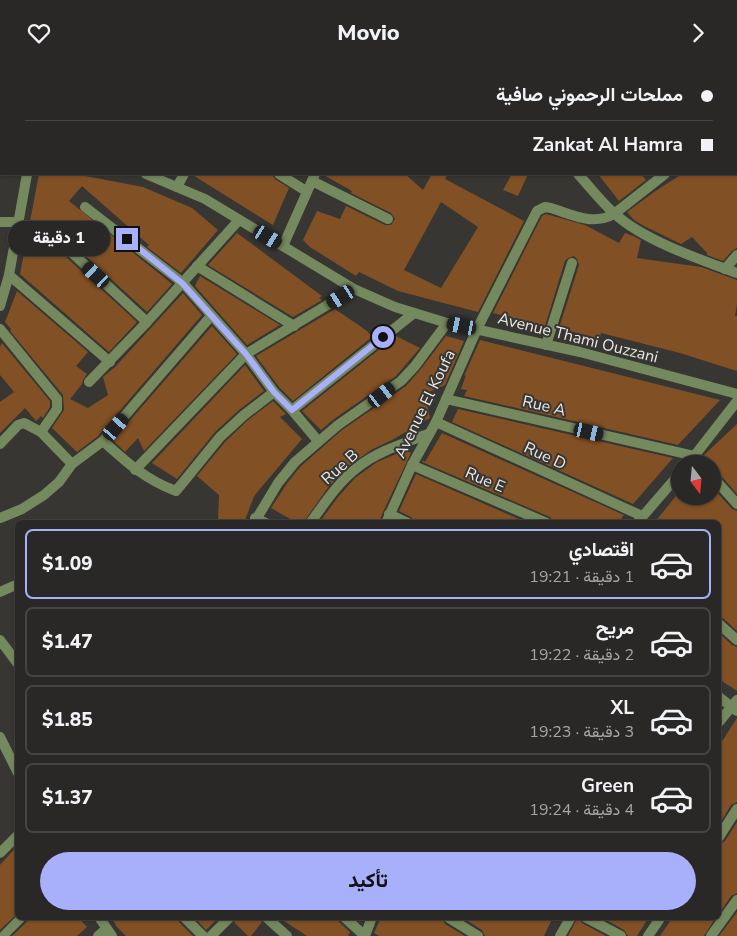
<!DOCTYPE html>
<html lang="ar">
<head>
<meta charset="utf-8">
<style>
  body { margin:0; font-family:"Nunito Sans",Vazirmatn,sans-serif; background:#31302e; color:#f1f3f6; direction:rtl; height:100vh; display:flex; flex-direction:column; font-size:19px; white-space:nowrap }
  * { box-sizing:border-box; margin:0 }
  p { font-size:16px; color:#a5a6a7 }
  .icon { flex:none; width:28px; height:28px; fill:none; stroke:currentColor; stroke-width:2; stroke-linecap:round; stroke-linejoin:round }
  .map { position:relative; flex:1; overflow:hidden; direction:ltr }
  .panel { position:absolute; left:15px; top:455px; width:706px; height:400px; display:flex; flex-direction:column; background:#292826; border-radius:8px; box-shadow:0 1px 4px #0004,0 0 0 1px #454443; direction:rtl }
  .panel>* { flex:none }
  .guide { position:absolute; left:0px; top:0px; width:738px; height:110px; box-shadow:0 1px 4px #0004,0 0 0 1px #454443; direction:rtl; display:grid; align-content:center; height:110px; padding:0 25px; background:#292826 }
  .needle { width:32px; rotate:164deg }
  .fabs { position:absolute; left:671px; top:390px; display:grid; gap:10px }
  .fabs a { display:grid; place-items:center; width:50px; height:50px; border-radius:50%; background:#292826; box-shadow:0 1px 4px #0004,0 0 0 1px #454443; font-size:25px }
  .end { position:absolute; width:22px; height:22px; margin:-11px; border:6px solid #a8b0fc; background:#111; box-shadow:0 0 0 2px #111 }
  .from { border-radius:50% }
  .bubble { position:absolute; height:35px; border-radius:18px; background:#292826; box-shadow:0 1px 4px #0004,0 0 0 1px #454443; font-size:16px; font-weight:800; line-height:35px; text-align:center; direction:rtl }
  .car { position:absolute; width:15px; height:30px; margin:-15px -8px; border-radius:6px; box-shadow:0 0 4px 1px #0007; background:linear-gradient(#222 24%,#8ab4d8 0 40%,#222 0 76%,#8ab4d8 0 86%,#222 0) }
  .guide b { display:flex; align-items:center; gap:18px; height:48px; font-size:19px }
  .guide b+b { border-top:1px solid #454443 }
  .guide i { width:12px; height:12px; background:#f1f3f6 }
  ul { padding:9px 0 0; list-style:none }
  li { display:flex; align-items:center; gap:15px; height:70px; margin:0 10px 8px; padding:0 15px; border:2px solid #454443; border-radius:8px }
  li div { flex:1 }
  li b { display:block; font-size:19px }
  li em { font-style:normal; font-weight:800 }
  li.current { border-color:#a8b0fc }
  li>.icon { width:45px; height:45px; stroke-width:1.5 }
  .action { display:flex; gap:10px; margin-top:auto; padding:10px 25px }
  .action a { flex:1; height:58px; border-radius:30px; background:#a8b0fc; color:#111; font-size:20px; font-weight:800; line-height:58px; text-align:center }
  header { display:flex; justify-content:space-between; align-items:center; height:65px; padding:0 25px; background:#292826; font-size:22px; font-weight:800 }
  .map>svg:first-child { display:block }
  .building { fill:#825025; fill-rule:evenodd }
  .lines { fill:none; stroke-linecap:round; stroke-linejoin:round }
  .pedestrian { stroke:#75895e; stroke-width:9 }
  .minor { stroke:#75895e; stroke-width:10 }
  .tertiary { stroke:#75895e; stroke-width:10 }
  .route { stroke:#a8b0fc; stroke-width:6 }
  .labels { text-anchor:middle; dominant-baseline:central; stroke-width:4; stroke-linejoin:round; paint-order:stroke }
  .street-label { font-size:16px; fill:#e9e8e6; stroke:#373632 }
</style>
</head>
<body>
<header><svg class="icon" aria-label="forward" viewBox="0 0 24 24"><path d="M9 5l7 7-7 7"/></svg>Movio<svg class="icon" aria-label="heart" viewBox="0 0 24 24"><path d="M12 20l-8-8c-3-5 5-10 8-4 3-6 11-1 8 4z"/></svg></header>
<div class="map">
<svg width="737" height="871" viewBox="0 0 737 871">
  <rect width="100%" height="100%" fill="#373632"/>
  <!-- building -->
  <g class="building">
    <polygon points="39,109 75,109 143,122 192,143 218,165 181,208 147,182 149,180 82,121 69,136 172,219 147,247 63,170 59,168 53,170 51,174 53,180 137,257 109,287 20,209"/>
    <polygon points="191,109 272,109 275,114 289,123 273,160"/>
    <path d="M322 109H405L423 125 432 109H448L445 114 524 156 478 247 398 226 359 207 356 211 310 182 303 175 317 146 340 154 346 141 385 160H391L395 154 391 148 351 128 352 126ZM441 137 478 162 441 223 404 205Z"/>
    <polygon points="512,109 528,109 518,131 503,125"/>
    <polygon points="598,109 641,109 646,115 619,136"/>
    <polygon points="682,109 737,109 737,183 732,186 723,196 707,190 707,188 692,172 681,179 644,161 634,155 627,147 654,127"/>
    <polygon points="546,149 585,160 619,178 625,168 633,171 641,175 637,193 701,202 737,215 737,239 735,251 737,251 737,306 680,288 601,268 600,274 559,263 579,200 577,194 574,191 568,193 565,196 545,261 493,248 542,151"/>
    <polygon points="237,168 322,231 319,233 322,235 293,252 208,200"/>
    <polygon points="200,211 280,260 247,280 195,221"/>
    <polygon points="17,226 88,287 76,301 87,309 83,315 82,319 70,334 88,343 108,330 103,312 115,302 183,228 202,250 98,371 77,387 52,363 64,345 63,330 10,266 11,264 5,257"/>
    <polygon points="335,244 367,266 372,272 293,336 279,322 256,291"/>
    <polygon points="212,261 237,289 144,386 138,373 125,387 113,375"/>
    <polygon points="396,271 420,283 396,311 334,354 321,365 302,346"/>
    <polygon points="446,271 464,276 445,320 425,329 430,353 392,375 371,385 346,403 327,424 303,458 297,458 271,443 288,417 300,402 342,365 406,321 420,305"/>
    <polygon points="480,275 720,335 678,380 464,331 467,325 461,324 466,310 464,311"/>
    <polygon points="2,278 50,336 50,342 43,353 41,351 36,356 25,343 0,368 0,337 14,327 0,310 0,282"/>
    <polygon points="245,300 264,326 239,345 215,367 177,414 152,398"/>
    <polygon points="273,336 286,349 280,352 302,374 254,431 244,458 224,458 218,455 219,430 197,411 225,377 248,355"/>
    <polygon points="458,344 673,393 633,439 452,357"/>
    <polygon points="737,359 737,429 717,406 712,404 712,399 704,390"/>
    <polygon points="442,368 624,450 618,458 554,458 550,452 422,397 423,395 425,397"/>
    <polygon points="406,385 411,388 383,447 379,458 319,458 338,432 355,413 377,397"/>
    <polygon points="416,409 528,458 415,458 411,452 399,446"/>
    <polygon points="712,422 732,444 737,446 737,566 724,554 719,552 719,458 654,458 676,431 712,431"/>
    <polygon points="719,568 732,580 737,582 737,626 719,614"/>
    <polygon points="737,653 737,737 731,740 719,760 719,681"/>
    <polygon points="737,757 737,828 731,831 719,849 719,779 725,776"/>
    <polygon points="18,780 18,848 0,865 0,800"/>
    <polygon points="737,847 737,871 719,871"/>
    <polygon points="32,852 78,852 87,862 77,871 12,871"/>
    <polygon points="111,852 177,852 179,857 193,871 126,871 117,862"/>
    <polygon points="194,852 219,852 206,865"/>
    <polygon points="237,852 259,852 262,857 251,871 248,871 234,857"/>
    <polygon points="278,852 337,852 339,857 350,867 348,871 307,871"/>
    <polygon points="381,852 442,852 445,859 465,871 379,871 374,868"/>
    <polygon points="461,852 553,852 544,871 485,871 482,865"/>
    <polygon points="578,852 582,858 606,871 568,871"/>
    <polygon points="601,852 649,852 637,871 628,871 624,865"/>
    <polygon points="673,852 716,852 704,871 660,871"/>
  </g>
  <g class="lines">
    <!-- pedestrian -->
    <polyline class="pedestrian" points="3,871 22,852"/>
    <!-- minor -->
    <g class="minor">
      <polyline points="246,0 249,1"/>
      <polyline points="296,1 297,0"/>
      <polyline points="372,1 372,0"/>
      <polyline points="490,1 492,0"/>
      <polyline points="610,1 611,0"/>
      <polyline points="0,11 1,11"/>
      <polyline points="736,60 737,59"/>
      <polyline points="279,109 306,126"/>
      <path d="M578 109C590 122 601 137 615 149 643 175 701 195 737 208"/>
      <polyline points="312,116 388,154"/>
      <polyline points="177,122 184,109"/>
      <polyline points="85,142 183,218 246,289 274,327 292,345 318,376"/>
      <polyline points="0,157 18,157"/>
      <polyline points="58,175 147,257"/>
      <polyline points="283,181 315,109"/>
      <polyline points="197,201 294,261"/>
      <polyline points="725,204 737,190"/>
      <polyline points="9,210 110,297"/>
      <polyline points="0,241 9,210 27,109"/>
      <polyline points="0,264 57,334 57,344 41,367"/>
      <polyline points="546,280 572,198"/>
      <polyline points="89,317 147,257 239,155"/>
      <polyline points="446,334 695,391 701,399"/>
      <polyline points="292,345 414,248"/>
      <polyline points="436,357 642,451"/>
      <path d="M103 376C126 397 146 415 176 426L220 372 244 350 274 327"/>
      <polyline points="0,379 18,360 24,358 41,367 72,399"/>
      <polyline points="688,399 737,336"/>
      <polyline points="412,400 547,458"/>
      <polyline points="135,405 246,289 354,224"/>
      <polyline points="712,411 737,439"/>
      <polyline points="389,449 408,458"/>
      <polyline points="0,453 22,444 44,430 59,417 72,399 103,376 211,251"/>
      <polyline points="255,453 266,458"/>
      <polyline points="254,458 278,418 295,397 338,360 401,316 415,301 447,258"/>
      <path d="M310 458C325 438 338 417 358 402 378 386 405 378 428 369"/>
      <path d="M386 458 412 400 436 357 477 264 537 146 545 142 551 143C573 150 593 161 614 149L665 109"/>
      <polyline points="637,458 680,408"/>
      <polyline points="0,527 18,519"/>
      <polyline points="719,559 737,575"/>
      <polyline points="0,575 18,599"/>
      <polyline points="719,632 737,646"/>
      <polyline points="719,657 737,635"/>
      <polyline points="719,772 737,744"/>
      <polyline points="0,788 18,770"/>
      <polyline points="184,852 203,871"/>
      <polyline points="266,852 287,871"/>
      <polyline points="344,852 365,871"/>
      <polyline points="585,852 621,871"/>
      <polyline points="449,853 478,871"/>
      <polyline points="211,871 230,852"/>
      <polyline points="365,871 372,852"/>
      <polyline points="560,871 571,852"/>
      <polyline points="648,871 661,852"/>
      <polyline points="711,871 737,835"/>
    </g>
    <!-- tertiary -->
    <g class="tertiary">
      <polyline points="0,91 1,91"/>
      <polyline points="146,109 205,134 354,224 395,242 447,258 580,287 737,329"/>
      <polyline points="0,672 18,708"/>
      <polyline points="99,852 112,871"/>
      <polyline points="98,871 106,864"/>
    </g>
  </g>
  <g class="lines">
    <!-- route -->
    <polyline class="route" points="127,174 182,218 246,289 274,327 292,345 383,272"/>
  </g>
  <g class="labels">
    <!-- street labels -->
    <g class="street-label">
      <text transform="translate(578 273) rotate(14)">Avenue Thami Ouzzani</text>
      <text transform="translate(425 339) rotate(-64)">Avenue El Koufa</text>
      <text transform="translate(544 341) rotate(13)">Rue A</text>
      <text transform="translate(545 391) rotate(25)">Rue D</text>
      <text transform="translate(340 402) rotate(-42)">Rue B</text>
      <text transform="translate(485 415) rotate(23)">Rue E</text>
    </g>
  </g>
</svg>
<div class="fabs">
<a><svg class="needle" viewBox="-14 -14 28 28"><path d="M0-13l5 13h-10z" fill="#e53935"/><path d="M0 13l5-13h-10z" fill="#a5a6a7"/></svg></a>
</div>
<i class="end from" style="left:383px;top:272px"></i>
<i class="end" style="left:127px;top:174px"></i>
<div class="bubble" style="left:8px;top:156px;width:102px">1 دقيقة</div>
<i class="car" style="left:268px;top:172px;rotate:121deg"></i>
<i class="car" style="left:96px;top:210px;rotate:312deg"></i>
<i class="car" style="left:341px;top:232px;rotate:237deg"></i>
<i class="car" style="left:462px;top:261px;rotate:282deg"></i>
<i class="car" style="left:382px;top:330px;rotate:52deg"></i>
<i class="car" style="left:116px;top:362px;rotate:41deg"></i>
<i class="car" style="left:589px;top:367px;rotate:103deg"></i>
<div class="guide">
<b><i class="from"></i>مملحات الرحموني صافية</b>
<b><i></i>Zankat Al Hamra</b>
</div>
<section class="panel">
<ul>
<li class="current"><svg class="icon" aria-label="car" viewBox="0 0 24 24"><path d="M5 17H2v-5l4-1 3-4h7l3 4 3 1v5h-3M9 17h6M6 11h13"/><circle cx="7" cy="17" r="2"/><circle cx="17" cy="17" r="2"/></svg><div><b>اقتصادي</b><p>1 دقيقة · 19:21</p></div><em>$1.09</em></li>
<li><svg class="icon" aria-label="car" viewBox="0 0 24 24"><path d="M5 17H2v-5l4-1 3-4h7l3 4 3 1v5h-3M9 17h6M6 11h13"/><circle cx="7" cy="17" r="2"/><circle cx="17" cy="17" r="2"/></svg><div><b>مريح</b><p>2 دقيقة · 19:22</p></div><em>$1.47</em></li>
<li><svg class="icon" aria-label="car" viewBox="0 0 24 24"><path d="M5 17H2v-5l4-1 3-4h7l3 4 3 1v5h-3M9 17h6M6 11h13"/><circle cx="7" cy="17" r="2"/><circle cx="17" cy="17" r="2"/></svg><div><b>XL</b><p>3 دقيقة · 19:23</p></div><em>$1.85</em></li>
<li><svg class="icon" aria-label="car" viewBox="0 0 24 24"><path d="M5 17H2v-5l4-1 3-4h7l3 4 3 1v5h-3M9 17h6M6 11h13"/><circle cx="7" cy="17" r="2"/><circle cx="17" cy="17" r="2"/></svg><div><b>Green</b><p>4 دقيقة · 19:24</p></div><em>$1.37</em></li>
</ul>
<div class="action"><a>تأكيد</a></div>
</section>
</div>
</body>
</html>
